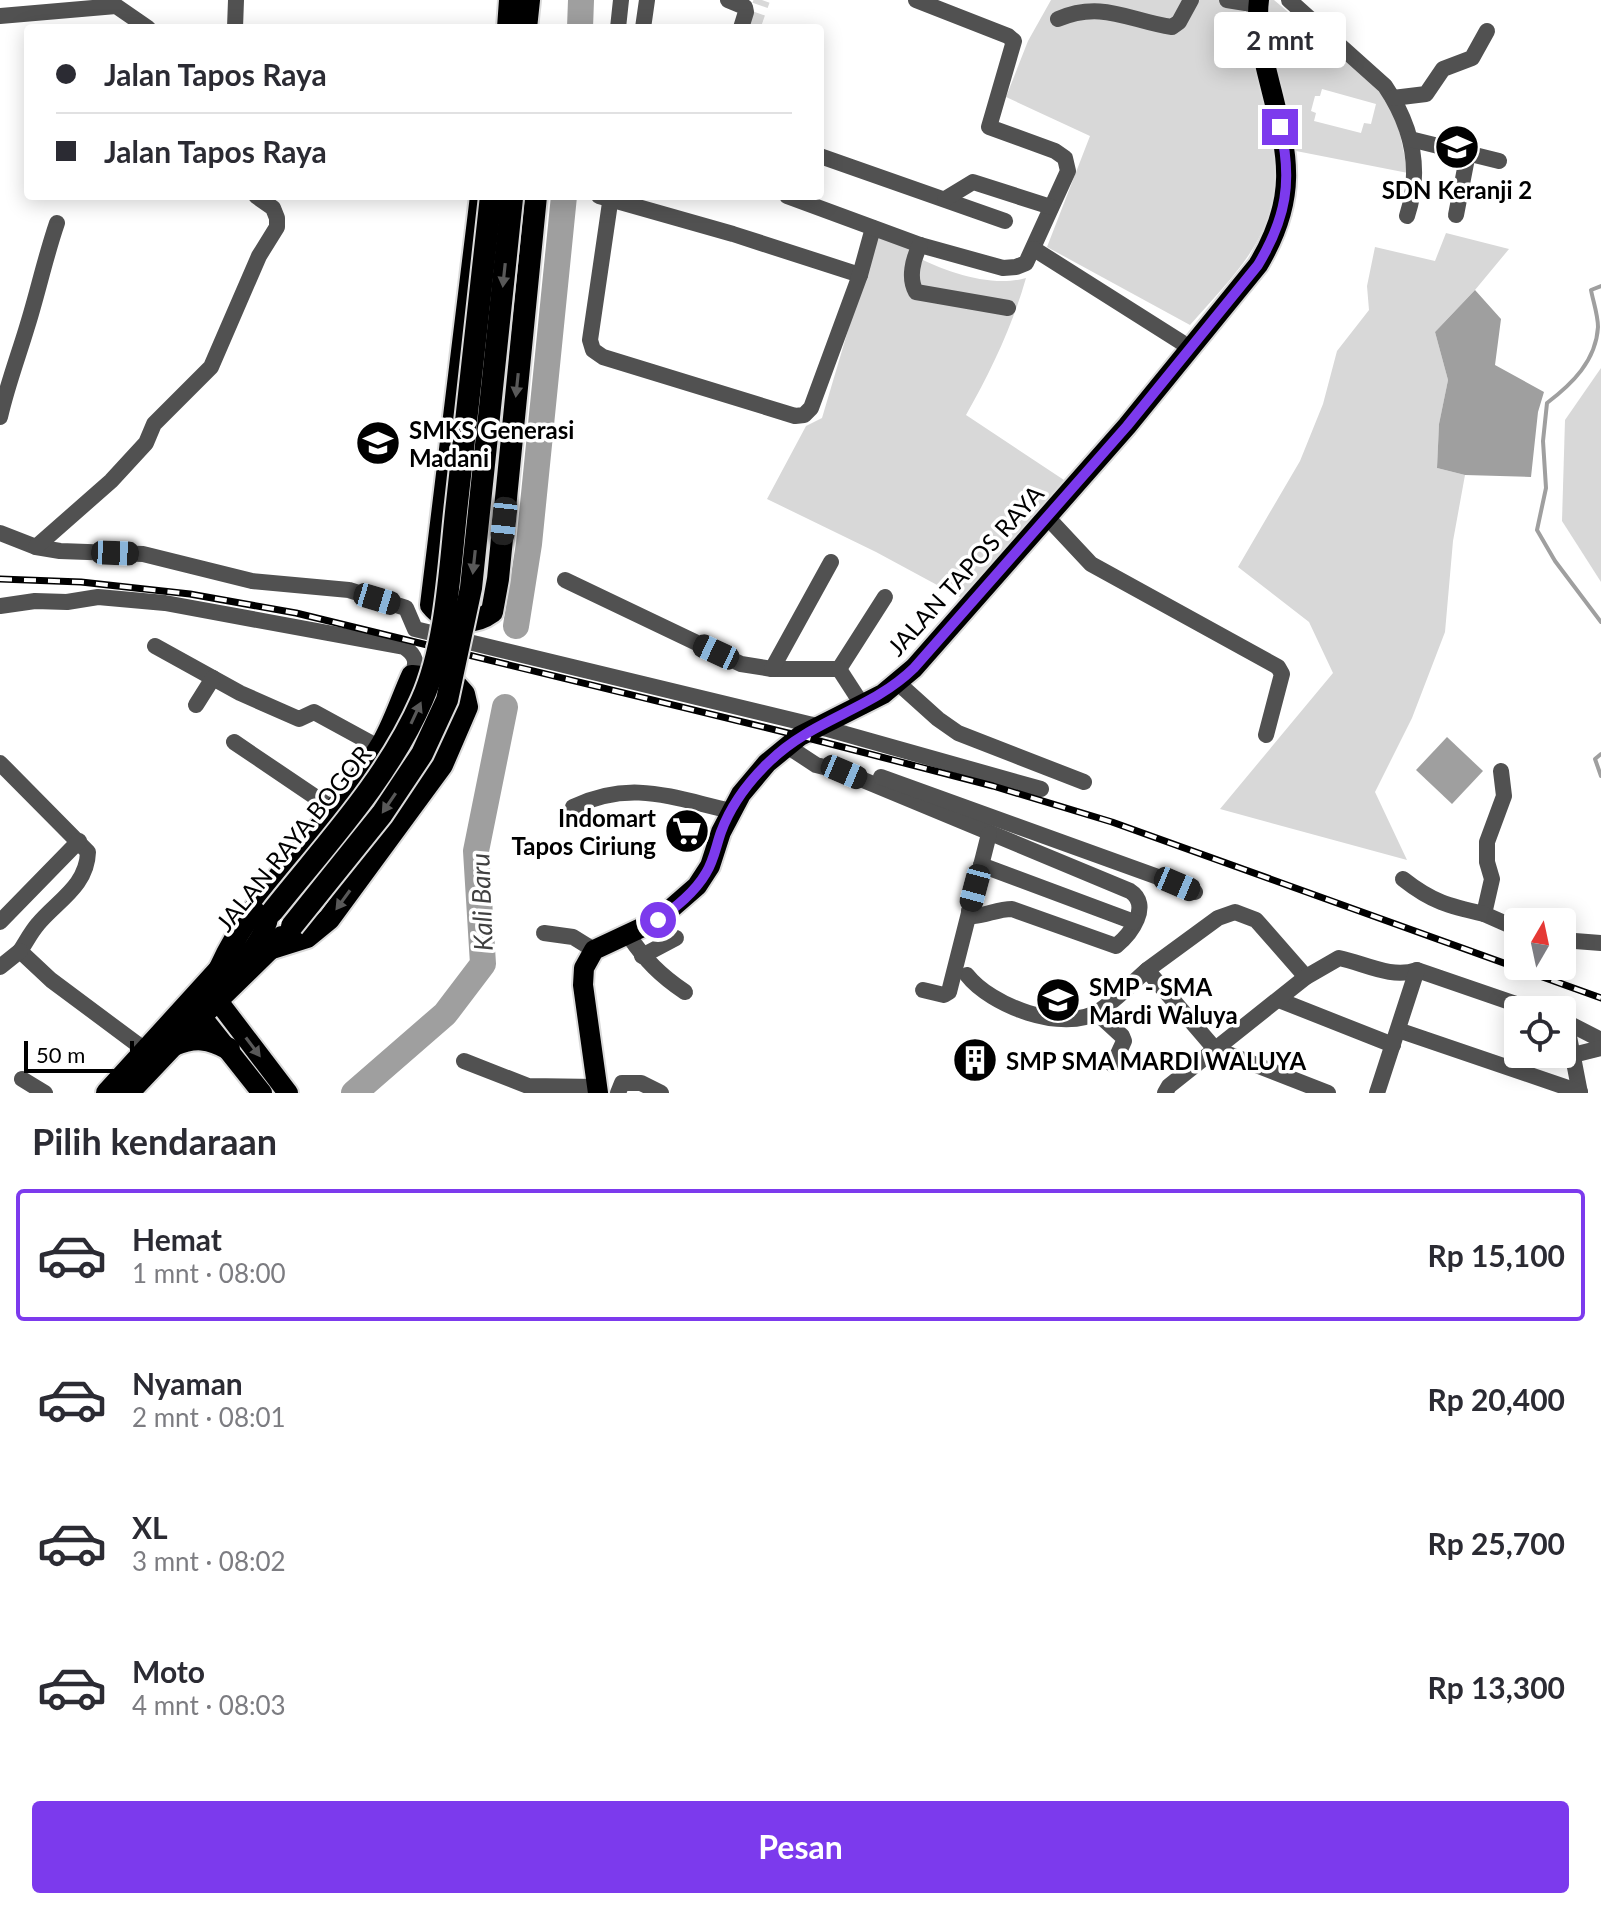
<!DOCTYPE html>
<html lang="id">
<head>
<meta charset="utf-8">
<style>
  body { margin:0; font-family:Lato,sans-serif; background:#f7f7f7; color:#2b2b33; height:100vh; display:flex; flex-direction:column; font-size:30px; white-space:nowrap }
  * { box-sizing:border-box; margin:0 }
  p { font-size:26px; color:#7c7c81 }
  .icon { flex:none; width:44px; height:44px; fill:none; stroke:currentColor; stroke-width:2; stroke-linecap:round; stroke-linejoin:round }
  .map { position:relative; height:1093px; overflow:hidden }
  .side { display:flex; flex-direction:column; background:#fff; flex:1 }
  .side>* { flex:none }
  .guide { position:absolute; left:24px; top:24px; width:800px; height:176px; border-radius:8px; box-shadow:0 4px 20px #0003; display:grid; align-content:center; height:176px; padding:0 32px; background:#fff }
  .needle { width:52px; rotate:9deg }
  .buttons { position:absolute; left:1504px; top:908px; display:grid; gap:16px }
  .buttons a { display:grid; place-items:center; width:72px; height:72px; border-radius:8px; background:#fff; box-shadow:0 4px 20px #0003; font-size:40px }
  .scale { position:absolute; left:24px; bottom:20px; width:110px; box-sizing:border-box; padding-left:8px; border:4px solid #000; border-top:0; font-size:22px; line-height:28px; white-space:nowrap; color:#000; -webkit-text-stroke:6px #fff; paint-order:stroke }
  .end { position:absolute; width:36px; height:36px; margin:-18px; border:10px solid #7c3aed; background:#fff; box-shadow:0 0 0 4px #fff }
  .from { border-radius:50% }
  .bubble { position:absolute; height:56px; border-radius:8px; background:#fff; box-shadow:0 4px 20px #0003; font-size:26px; font-weight:700; line-height:56px; text-align:center }
  .car { position:absolute; width:24px; height:48px; margin:-24px -12px; border-radius:10px; box-shadow:0 0 6px 2px #0007; background:linear-gradient(#222 24%,#8ab4d8 0 40%,#222 0 76%,#8ab4d8 0 86%,#222 0) }
  .guide b { display:flex; align-items:center; gap:28px; height:76px; font-size:30px }
  .guide b+b { border-top:2px solid #e1e1e2 }
  .guide i { width:20px; height:20px; background:#2b2b33 }
  ul { padding:0; list-style:none }
  li { display:flex; align-items:center; gap:24px; height:132px; margin:0 16px 12px; padding:0 16px; border:4px solid transparent; border-radius:8px }
  li div { flex:1 }
  li b { display:block; font-size:30px }
  li em { font-style:normal; font-weight:700 }
  li.current { border-color:#7c3aed }
  li>.icon { width:72px; height:72px; stroke-width:1.5 }
  h2 { padding:0 32px; font-size:36px; line-height:96px }
  .primary-button { display:flex; gap:16px; margin-top:auto; padding:16px 32px }
  .primary-button a { flex:1; height:92px; border-radius:8px; background:#7c3aed; color:#fff; font-size:32px; font-weight:700; line-height:92px; text-align:center }
  .map>svg:first-child { display:block }
  .green { fill:#d8d8d8; fill-rule:evenodd }
  .water { fill:#9f9f9f }
  .lines { fill:none; stroke-linecap:round; stroke-linejoin:round }
  .stream { stroke:#9f9f9f; stroke-width:4 }
  .river { stroke:#9f9f9f; stroke-width:26 }
  .minor-tunnel { stroke:#d9d9d9; stroke-width:16; stroke-dasharray:16 8; stroke-linecap:butt }
  .major-casing { stroke:#dbdbdb; stroke-width:24 }
  .highway-casing { stroke:#dbdbdb; stroke-width:26 }
  .minor { stroke:#515151; stroke-width:16 }
  .major { stroke:#000; stroke-width:20 }
  .highway { stroke:#000; stroke-width:22 }
  .rail-casing { stroke:#000; stroke-width:7 }
  .rail { stroke:#fff; stroke-width:4; stroke-dasharray:12; stroke-linecap:butt }
  .highway-bridge-casing { stroke:#dbdbdb; stroke-width:26; stroke-linecap:butt }
  .highway-bridge { stroke:#000; stroke-width:22 }
  .oneway { fill:#595959 }
  .route { stroke:#7c3aed; stroke-width:10 }
  .labels { text-anchor:middle; dominant-baseline:central; stroke-width:7; stroke-linejoin:round; paint-order:stroke }
  .poi-label { font-size:24px; font-weight:bold; fill:#000; stroke:#fff; text-anchor:start }
  .street-label { font-size:24px; fill:#000; stroke:#fff }
  .water-label { font-size:26px; font-style:italic; fill:#404040; stroke:#fff }
</style>
</head>
<body>
<div class="map">
<svg width="1601" height="1093" viewBox="0 0 1601 1093">
  <rect width="100%" height="100%" fill="#fff"/>
  <!-- green -->
  <g class="green">
    <path d="M1051 0H1237C1254 18 1251 51 1256 76 1262 99 1271 124 1274 148 1283 231 1241 267 1190 325L1047 247 1090 136 1006 97 1028 41Z"/>
    <path d="M1267 0H1274L1380 90 1397 119 1408 173 1296 151 1278 72ZM1322 89 1376 104 1371 124 1364 123 1361 133 1314 121 1316 113 1311 111 1315 96H1320Z"/>
    <polygon points="1446,233 1509,249 1475,290 1435,332 1448,380 1439,424 1437,468 1465,475 1453,541 1445,632 1412,718 1375,792 1407,860 1220,809 1333,673 1309,622 1238,567 1300,461 1323,404 1337,351 1369,310 1367,286 1375,247 1435,261"/>
    <path d="M876 236 913 246 915 256C946 272 992 288 1026 278 1012 327 991 371 966 415L1064 480 963 599 876 552 767 499 806 426 822 418Z"/>
    <polygon points="1601,368 1601,582 1562,521 1565,420"/>
  </g>
  <!-- water -->
  <g class="water">
    <polygon points="1475,290 1501,319 1495,365 1544,392 1538,412 1531,477 1465,475 1437,468 1439,424 1448,380 1435,332"/>
    <polygon points="1447,737 1483,771 1452,804 1416,770"/>
  </g>
  <g class="lines">
    <!-- stream -->
    <g class="stream">
      <path d="M1601 286 1591 290C1593 301 1598 315 1598 327 1596 361 1572 384 1547 403L1543 441 1546 488 1537 530 1555 561 1601 622"/>
      <polyline points="1601,754 1595,759 1601,776"/>
    </g>
    <!-- river -->
    <g class="river">
      <polyline points="580,28 581,0"/>
      <polyline points="516,626 529,544 564,196"/>
      <polyline points="354,1093 445,1014 483,964 476,851 505,707"/>
    </g>
    <!-- minor-tunnel -->
    <polyline class="minor-tunnel" points="752,28 762,0"/>
    <!-- major casing -->
    <g class="major-casing">
      <g id="major">
        <path d="M231 974C247 957 265 938 269 914"/>
        <polyline points="218,1001 288,1093"/>
        <polyline points="204,1004 201,1016 262,1093"/>
        <path d="M598 1093 583 985 584 968 594 950 658 920 697 886 710 866 721 832 741 794 767 763 800 736 883 694 914 668 1127 426 1258 265C1303 190 1285 147 1266 68 1261 46 1256 22 1259 0"/>
      </g>
    </g>
    <!-- highway casing -->
    <g class="highway-casing">
      <g id="highway">
        <polyline points="508,28 510,0"/>
        <polyline points="526,28 529,0"/>
        <path d="M481 196 431 605C446 624 473 626 492 612L498 579 536 196"/>
        <path d="M219 970C257 886 330 826 379 749 393 727 401 700 412 676L440 679 456 685 464 694 467 707 442 765 329 919 307 937 272 948"/>
        <path d="M174 1045C195 1036 209 1038 229 1049"/>
        <polyline points="107,1093 228,960"/>
        <polyline points="128,1093 201,1016 282,937"/>
      </g>
    </g>
    <!-- minor -->
    <g class="minor">
      <polyline points="728,0 745,7 746,12 741,28"/>
      <polyline points="1227,0 1258,5"/>
      <path d="M1289 0 1385 86C1412 126 1422 170 1407 216"/>
      <polyline points="0,16 116,6 148,28"/>
      <path d="M1058 19C1102 0 1130 21 1172 27L1179 22 1191 0"/>
      <polyline points="235,28 236,0"/>
      <polyline points="618,28 621,0"/>
      <polyline points="643,28 647,0"/>
      <polyline points="1393,98 1426,94 1443,69 1472,58 1487,31"/>
      <polyline points="1410,139 1499,161"/>
      <polyline points="820,156 1005,221"/>
      <polyline points="599,196 733,234 860,275"/>
      <polyline points="611,196 590,340 593,350 603,357 795,416 804,415 811,408 860,275 873,228"/>
      <polyline points="787,196 920,245 1003,268 1016,267 1026,263 1068,171 1065,158 1055,151 989,127 1014,41 1008,36 916,0"/>
      <polyline points="945,199 973,182 1051,207"/>
      <polyline points="1456,215 1468,153"/>
      <path d="M920 245C913 259 908 278 916 292L1008 308"/>
      <polyline points="1034,249 1181,342"/>
      <path d="M0 417C7 386 18 357 27 327 38 292 45 258 57 223"/>
      <polyline points="1047,517 1091,564 1278,667 1282,674 1266,735"/>
      <polyline points="0,533 36,547 60,551 143,554 252,581 349,590 406,608 415,629 817,726 1041,789"/>
      <polyline points="36,547 111,481 146,443 154,424 211,367 259,256 277,227 277,218 273,208 256,196"/>
      <polyline points="565,580 741,664 772,669 839,669"/>
      <path d="M0 606 35 601 67 602 98 597 165 603 404 647C417 656 417 662 412 676"/>
      <polyline points="155,646 240,693 299,719 314,712 380,748"/>
      <polyline points="772,669 831,562"/>
      <polyline points="839,669 885,597"/>
      <polyline points="839,669 863,706"/>
      <polyline points="898,683 938,719 958,733 1084,782"/>
      <polyline points="196,705 213,678"/>
      <polyline points="234,742 333,809"/>
      <path d="M787 746 816 765 844 772 1130 891C1152 905 1131 934 1116 946L1012 909C998 909 987 915 974 916L969 911"/>
      <path d="M0 763 88 852C87 886 57 901 38 924 31 932 26 942 20 951L51 980 145 1050"/>
      <polyline points="1501,771 1504,796 1487,842 1487,862 1492,879 1484,914 1518,929"/>
      <polyline points="881,777 1158,877 1195,892"/>
      <path d="M573 807C632 779 672 798 732 811"/>
      <polyline points="981,865 1134,922"/>
      <path d="M1403 879C1432 902 1449 906 1484 914"/>
      <polyline points="0,922 79,841"/>
      <polyline points="544,933 573,937 594,950"/>
      <path d="M629 936C645 960 661 976 685 992"/>
      <polyline points="1562,940 1601,943"/>
      <polyline points="642,956 676,938"/>
      <polyline points="0,967 20,951"/>
      <path d="M967 975C990 1005 1063 1034 1099 1011 1116 1000 1131 984 1147 970"/>
      <polyline points="1306,977 1256,920 1235,912 1218,918 1147,970 1215,1049 1328,1093"/>
      <polyline points="923,990 944,995 949,992 989,834"/>
      <polyline points="1279,1000 1393,1045"/>
      <polyline points="1097,1013 1122,1036 1124,1041 1113,1065"/>
      <polyline points="1562,1020 1601,1040"/>
      <polyline points="1566,1021 1580,1093"/>
      <polyline points="1398,1030 1580,1092"/>
      <polyline points="1573,1055 1601,1048"/>
      <polyline points="464,1061 528,1086 597,1087"/>
      <polyline points="22,1079 45,1093"/>
      <polyline points="618,1093 622,1083 641,1083 661,1093"/>
      <path d="M1165 1093 1169 1086 1306 977 1339 958C1364 963 1391 979 1417 970L1533 1010"/>
      <polyline points="1377,1093 1417,970"/>
    </g>
    <!-- major -->
    <use href="#major" class="major"/>
    <!-- highway -->
    <use href="#highway" class="highway"/>
    <!-- rail casing -->
    <g class="rail-casing">
      <polyline id="rail" points="0,579 81,582 190,594 296,613 800,736 993,786 1112,822 1601,998"/>
    </g>
    <!-- rail -->
    <use href="#rail" class="rail"/>
    <!-- highway-bridge casing -->
    <g class="highway-bridge-casing">
      <g id="highway-bridge">
        <path d="M272 912C326 844 387 780 422 700 447 644 450 564 457 503 468 401 480 299 491 196"/>
        <polyline points="292,926 382,814 422,754 447,700 471,588 512,198"/>
      </g>
    </g>
    <!-- highway-bridge -->
    <use href="#highway-bridge" class="highway-bridge"/>
  </g>
  <!-- one-way arrows -->
  <defs><path id="oneway-solid" d="M-6-.8H1V-3.2L6.5 0L1 3.2V.8H-6Z" transform="scale(2)"/></defs>
  <g class="oneway">
    <use href="#oneway-solid" transform="translate(504 275) rotate(96)"/>
    <use href="#oneway-solid" transform="translate(517 385) rotate(96)"/>
    <use href="#oneway-solid" transform="translate(474 562) rotate(96)"/>
    <use href="#oneway-solid" transform="translate(416 713) rotate(-65)"/>
    <use href="#oneway-solid" transform="translate(389 803) rotate(124)"/>
    <use href="#oneway-solid" transform="translate(343 900) rotate(126)"/>
    <use href="#oneway-solid" transform="translate(253 1047) rotate(53)"/>
  </g>
  <g class="lines">
    <!-- route -->
    <path class="route" d="M658 920C676 907 695 892 706 873 714 860 716 846 721 832 731 805 749 781 770 761 813 719 871 710 914 668L1127 426 1258 265C1286 218 1293 181 1280 127"/>
  </g>
  <!-- icons -->
  <defs>
    <g id="school-disc" transform="scale(2.3)"><circle r="9.5" fill="#000" stroke="#fff"/><path d="M0-5L7-2L0 1L-7-2ZM-4 1L0 2.5L4 1V4Q0 6-4 4Z" fill="#fff"/></g>
    <g id="supermarket-disc" transform="scale(2.3)"><circle r="9.5" fill="#000" stroke="#fff"/><path d="M-6-5.5h2.5l.6 2H6L4.5 2H-2.5L-4.4-4H-6ZM-1.5 3.2a1.3 1.3 0 1 0 .1 0ZM3 3.2a1.3 1.3 0 1 0 .1 0Z" fill="#fff"/></g>
    <g id="building-disc" transform="scale(2.3)"><circle r="9.5" fill="#000" stroke="#fff"/><path d="M-4-6H4V6H1V3H-1V6H-4ZM-2.5-4.3h1.7v1.8h-1.7ZM.8-4.3h1.7v1.8H.8ZM-2.5-1h1.7V.8h-1.7ZM.8-1h1.7V.8H.8Z" fill="#fff"/></g>
  </defs>
  <g fill-rule="evenodd">
    <use href="#school-disc" x="1457" y="147"/>
    <use href="#school-disc" x="378" y="443"/>
    <use href="#supermarket-disc" x="687" y="831"/>
    <use href="#school-disc" x="1058" y="1000"/>
    <use href="#building-disc" x="975" y="1060"/>
  </g>
  <g class="labels">
    <!-- poi labels -->
    <g class="poi-label">
      <text x="1457" y="189" text-anchor="middle">SDN Keranji 2</text>
      <text x="409" y="429">SMKS Generasi<tspan x="409" dy="28">Madani</tspan></text>
      <text x="656" y="817" text-anchor="end">Indomart<tspan x="656" dy="28">Tapos Ciriung</tspan></text>
      <text x="1089" y="986">SMP - SMA<tspan x="1089" dy="28">Mardi Waluya</tspan></text>
      <text x="1006" y="1060">SMP SMA MARDI WALUYA</text>
    </g>
    <!-- street labels -->
    <g class="street-label">
      <text transform="translate(965 570) rotate(-48)">JALAN TAPOS RAYA</text>
      <text transform="translate(293 838) rotate(-51)">JALAN RAYA BOGOR</text>
    </g>
    <!-- water labels -->
    <g class="water-label">
      <text transform="translate(481 902) rotate(-92)">Kali Baru</text>
    </g>
  </g>
</svg>
<div class="buttons">
<a><svg class="needle" viewBox="-14 -14 28 28"><path d="M0-13l5 13h-10z" fill="#e53935"/><path d="M0 13l5-13h-10z" fill="#7c7c81"/></svg></a>
<a><svg class="icon" aria-label="locate" viewBox="0 0 24 24"><circle cx="12" cy="12" r="6"/><path d="M12 2v4M12 18v4M2 12h4M18 12h4"/></svg></a>
</div>
<div class="scale">50 m</div>
<i class="end from" style="left:658px;top:920px"></i>
<i class="end" style="left:1280px;top:127px"></i>
<div class="bubble" style="left:1214px;top:12px;width:132px">2 mnt</div>
<i class="car" style="left:504px;top:521px;rotate:186deg"></i>
<i class="car" style="left:115px;top:553px;rotate:92deg"></i>
<i class="car" style="left:377px;top:599px;rotate:107deg"></i>
<i class="car" style="left:716px;top:652px;rotate:295deg"></i>
<i class="car" style="left:844px;top:772px;rotate:113deg"></i>
<i class="car" style="left:1177px;top:884px;rotate:113deg"></i>
<i class="car" style="left:975px;top:888px;rotate:195deg"></i>
<div class="guide">
<b><i class="from"></i>Jalan Tapos Raya</b>
<b><i></i>Jalan Tapos Raya</b>
</div>
</div>
<section class="side">
<h2>Pilih kendaraan</h2>
<ul>
<li class="current"><svg class="icon" aria-label="car" viewBox="0 0 24 24"><path d="M5 17H2v-5l4-1 3-4h7l3 4 3 1v5h-3M9 17h6M6 11h13"/><circle cx="7" cy="17" r="2"/><circle cx="17" cy="17" r="2"/></svg><div><b>Hemat</b><p>1 mnt · 08:00</p></div><em>Rp 15,100</em></li>
<li><svg class="icon" aria-label="car" viewBox="0 0 24 24"><path d="M5 17H2v-5l4-1 3-4h7l3 4 3 1v5h-3M9 17h6M6 11h13"/><circle cx="7" cy="17" r="2"/><circle cx="17" cy="17" r="2"/></svg><div><b>Nyaman</b><p>2 mnt · 08:01</p></div><em>Rp 20,400</em></li>
<li><svg class="icon" aria-label="car" viewBox="0 0 24 24"><path d="M5 17H2v-5l4-1 3-4h7l3 4 3 1v5h-3M9 17h6M6 11h13"/><circle cx="7" cy="17" r="2"/><circle cx="17" cy="17" r="2"/></svg><div><b>XL</b><p>3 mnt · 08:02</p></div><em>Rp 25,700</em></li>
<li><svg class="icon" aria-label="car" viewBox="0 0 24 24"><path d="M5 17H2v-5l4-1 3-4h7l3 4 3 1v5h-3M9 17h6M6 11h13"/><circle cx="7" cy="17" r="2"/><circle cx="17" cy="17" r="2"/></svg><div><b>Moto</b><p>4 mnt · 08:03</p></div><em>Rp 13,300</em></li>
</ul>
<div class="primary-button"><a>Pesan</a></div>
</section>
</body>
</html>
